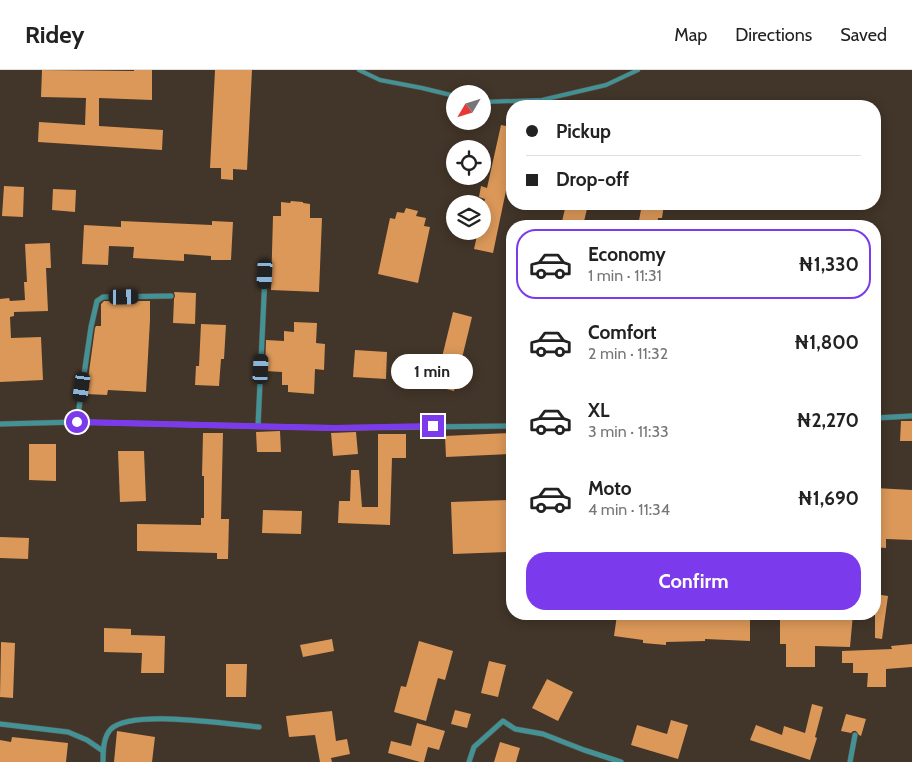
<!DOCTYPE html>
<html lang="en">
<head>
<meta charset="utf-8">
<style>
  body { margin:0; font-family:Cabin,sans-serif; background:#f2f2f2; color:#222; height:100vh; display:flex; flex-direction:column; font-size:19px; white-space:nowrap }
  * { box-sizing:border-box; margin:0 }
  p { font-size:16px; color:#767676 }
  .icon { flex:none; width:28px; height:28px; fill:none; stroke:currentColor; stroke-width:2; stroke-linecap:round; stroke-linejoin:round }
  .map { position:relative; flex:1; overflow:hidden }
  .side { position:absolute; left:506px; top:150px; width:375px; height:400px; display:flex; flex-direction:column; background:#fff; border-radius:20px; box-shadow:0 2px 12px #0003 }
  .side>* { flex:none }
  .banner { position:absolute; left:506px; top:30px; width:375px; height:110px; border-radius:20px; box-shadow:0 2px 12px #0003; display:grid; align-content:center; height:110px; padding:0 20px; background:#fff }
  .needle { width:32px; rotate:232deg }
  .fabs { position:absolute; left:446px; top:15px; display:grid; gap:10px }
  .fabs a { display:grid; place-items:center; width:45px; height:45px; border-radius:50%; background:#fff; box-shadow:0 2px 12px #0003; font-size:25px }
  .end { position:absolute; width:22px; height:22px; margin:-11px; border:6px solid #7c3aed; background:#fff; box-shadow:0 0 0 2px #fff }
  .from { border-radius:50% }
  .bubble { position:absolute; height:35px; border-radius:18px; background:#fff; box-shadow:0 2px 12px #0003; font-size:16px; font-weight:700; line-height:35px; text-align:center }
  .car { position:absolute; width:15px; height:30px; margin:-15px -8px; border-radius:6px; box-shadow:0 0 4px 1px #0007; background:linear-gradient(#222 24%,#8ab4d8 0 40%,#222 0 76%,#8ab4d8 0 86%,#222 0) }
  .banner b { display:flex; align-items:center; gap:18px; height:48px; font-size:19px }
  .banner b+b { border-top:1px solid #e0e0e0 }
  .banner i { width:12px; height:12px; background:#222 }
  ul { padding:9px 0 0; list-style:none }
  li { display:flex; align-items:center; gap:15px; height:70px; margin:0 10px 8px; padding:0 10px; border:2px solid transparent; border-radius:20px }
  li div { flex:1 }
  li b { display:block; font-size:19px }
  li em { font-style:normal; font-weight:700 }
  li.active { border-color:#7c3aed }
  li>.icon { width:45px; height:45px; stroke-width:1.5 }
  .action { display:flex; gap:10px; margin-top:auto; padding:10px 20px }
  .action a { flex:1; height:58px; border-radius:20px; background:#7c3aed; color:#fff; font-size:20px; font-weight:700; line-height:58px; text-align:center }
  header { display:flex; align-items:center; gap:30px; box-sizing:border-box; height:70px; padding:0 25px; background:#fff; border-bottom:1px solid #e0e0e0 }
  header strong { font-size:24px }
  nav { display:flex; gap:28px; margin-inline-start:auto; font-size:18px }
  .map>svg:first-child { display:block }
  .building { fill:#db9859 }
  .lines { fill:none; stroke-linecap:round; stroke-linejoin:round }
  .lane-casing { stroke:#5e5146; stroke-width:5 }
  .street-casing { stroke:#5e5146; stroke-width:6 }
  .lane { stroke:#429296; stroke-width:4 }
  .street { stroke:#429296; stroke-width:5 }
  .route { stroke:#7c3aed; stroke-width:6 }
</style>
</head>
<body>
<header>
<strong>Ridey</strong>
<nav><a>Map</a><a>Directions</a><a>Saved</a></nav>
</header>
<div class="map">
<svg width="912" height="692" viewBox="0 0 912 692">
  <rect width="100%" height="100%" fill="#423529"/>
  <!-- building -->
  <g class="building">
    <polygon points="42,0 134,1 134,0 152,0 152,30 99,28 99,56 163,60 162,80 38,72 39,52 85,55 86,28 41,27"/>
    <polygon points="215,0 252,0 247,100 233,99 233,110 221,109 221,98 210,98"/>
    <polygon points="501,55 512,57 512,92 493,183 474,179 478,161 482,161 482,140 485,129 479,127 481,116 487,118"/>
    <polygon points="4,116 24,117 23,147 2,146"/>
    <polygon points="53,119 76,120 75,142 52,140"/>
    <polygon points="291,131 303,132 303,133 310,134 310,148 322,148 319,222 271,220 273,146 281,146 281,132 290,133"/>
    <polygon points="566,134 588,134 583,156 561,156"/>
    <polygon points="642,134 664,134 662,148 658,148 657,156 638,156"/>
    <polygon points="406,138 418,141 416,146 426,148 424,156 430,157 418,213 378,204 390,148 395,149 397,142 404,143"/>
    <polygon points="121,151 212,155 212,151 233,152 231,190 211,190 211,186 184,184 184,191 133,188 134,177 109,176 108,195 82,194 84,155 121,157"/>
    <polygon points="50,173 51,198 46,198 48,241 14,242 14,246 10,247 11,268 41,267 43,310 0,312 0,229 9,228 10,231 25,230 24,212 27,212 25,174"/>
    <polygon points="174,222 196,223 195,254 173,253 174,229 175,226"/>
    <polygon points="104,231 150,231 150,250 146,322 108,320 107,325 86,324 95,258 96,256 101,256 101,234"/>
    <polygon points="453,242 472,247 454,321 435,316"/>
    <polygon points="294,252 317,253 316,273 325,274 324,300 315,299 314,324 288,322 288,315 282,315 282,302 265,301 266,270 284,271 284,261 294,262"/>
    <polygon points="201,254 226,255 224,289 221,289 219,316 195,315 196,296 199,296"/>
    <polygon points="355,280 387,282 386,309 353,307"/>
    <polygon points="901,351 912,351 912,371 900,371"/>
    <polygon points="280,361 281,382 257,382 256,362"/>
    <polygon points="356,362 358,384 333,386 331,363"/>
    <polygon points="203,363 223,363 221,449 229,449 228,489 217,489 217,483 137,481 137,454 201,455 201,448 204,448 204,406 202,406"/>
    <polygon points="509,363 511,384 446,387 445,366"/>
    <polygon points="378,364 406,364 406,388 392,388 390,455 338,453 339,431 350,431 351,400 359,400 362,437 378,437"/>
    <polygon points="29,374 56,374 56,411 29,410"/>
    <polygon points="118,381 144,381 146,431 120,432"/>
    <polygon points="875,418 912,420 912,470 886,469 886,478 875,477"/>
    <polygon points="508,430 509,456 506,456 507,482 453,484 451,432"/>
    <polygon points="263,440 302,441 301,464 262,463"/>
    <polygon points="0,467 29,468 28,489 0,488"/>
    <polygon points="875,524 888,526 882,569 875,568"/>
    <polygon points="645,544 669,544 668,550 720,549 720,547 750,548 750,571 705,569 705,571 666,572 666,575 643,573 643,570 614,566 617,545 645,550"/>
    <polygon points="780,544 805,544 805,545 839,546 839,544 853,544 850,577 815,576 815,597 786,597 786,574 780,574"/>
    <polygon points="104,558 131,559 131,565 165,566 164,603 141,603 142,583 104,582"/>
    <polygon points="332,569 334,581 303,587 300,575"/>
    <polygon points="419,571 453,581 445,610 438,608 426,651 394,642 401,616 406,617"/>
    <polygon points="1,572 15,573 13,628 0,627"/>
    <polygon points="912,574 912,597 886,599 886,617 867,617 868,603 853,603 853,593 842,593 842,581 892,579 891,576"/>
    <polygon points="489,591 506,595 498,627 481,623"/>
    <polygon points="226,594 247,594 246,627 226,627"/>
    <polygon points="547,609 573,622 558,651 532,638"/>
    <polygon points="812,634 823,637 815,667 817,668 810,690 750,670 756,655 782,665 784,656 805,663"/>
    <polygon points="455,640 471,644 467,658 451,654"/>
    <polygon points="332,641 336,671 347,669 350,684 331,688 332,692 320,692 315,665 289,667 286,646"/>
    <polygon points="846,644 866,649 861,666 859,665 856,661 853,661 851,663 841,661"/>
    <polygon points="671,650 688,655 678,689 631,675 637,655 667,664"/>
    <polygon points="417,653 445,661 439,680 428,677 424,692 420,692 388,683 391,671 411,676"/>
    <polygon points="117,661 155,667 152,692 114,692"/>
    <polygon points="12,667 68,673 66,692 0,692 0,670 11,672"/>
    <polygon points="500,672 520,678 516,692 494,692"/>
  </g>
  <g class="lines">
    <!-- lane casing -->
    <g class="lane-casing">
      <g id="lane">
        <polyline points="359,0 380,10 422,18 455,26"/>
        <polyline points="482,32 542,30 606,15 638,0"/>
      </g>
    </g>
    <!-- street casing -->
    <g class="street-casing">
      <g id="street">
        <polyline points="875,348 912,346"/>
        <polyline points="77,352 91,257 97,231 103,227 171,226"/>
        <polyline points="0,354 77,352 334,358 512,356"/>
        <polyline points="258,356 265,205"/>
        <polyline points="0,654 68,662 87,670 103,681"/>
        <path d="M103 692C103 682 103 667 111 659 132 639 229 654 259 657"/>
        <polyline points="469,692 474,677 503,651 515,659 543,664 584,680 621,692"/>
        <polyline points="850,692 855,665"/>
      </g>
    </g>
    <!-- lane -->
    <use href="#lane" class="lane"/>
    <!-- street -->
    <use href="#street" class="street"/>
  </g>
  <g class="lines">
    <!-- route -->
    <polyline class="route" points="77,352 334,358 433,356"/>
  </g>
</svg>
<div class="fabs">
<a><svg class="needle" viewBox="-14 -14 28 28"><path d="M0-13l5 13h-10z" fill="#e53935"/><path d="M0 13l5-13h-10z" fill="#767676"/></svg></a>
<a><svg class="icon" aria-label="locate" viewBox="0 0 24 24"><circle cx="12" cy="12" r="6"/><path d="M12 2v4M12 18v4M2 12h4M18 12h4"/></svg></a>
<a><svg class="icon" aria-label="layers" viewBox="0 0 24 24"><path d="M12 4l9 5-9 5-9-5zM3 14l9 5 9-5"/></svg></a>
</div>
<i class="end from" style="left:77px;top:352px"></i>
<i class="end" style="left:433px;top:356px"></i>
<div class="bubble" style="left:391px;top:284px;width:82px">1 min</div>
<i class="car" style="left:265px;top:204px;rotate:183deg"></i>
<i class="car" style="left:124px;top:227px;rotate:89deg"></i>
<i class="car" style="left:261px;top:299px;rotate:3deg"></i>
<i class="car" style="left:82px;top:317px;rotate:188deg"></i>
<div class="banner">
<b><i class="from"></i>Pickup</b>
<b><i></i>Drop-off</b>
</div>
<section class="side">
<ul>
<li class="active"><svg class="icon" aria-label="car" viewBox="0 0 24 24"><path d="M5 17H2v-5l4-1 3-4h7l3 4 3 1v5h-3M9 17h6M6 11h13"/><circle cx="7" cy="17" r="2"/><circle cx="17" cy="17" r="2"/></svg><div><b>Economy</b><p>1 min · 11:31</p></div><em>₦1,330</em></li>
<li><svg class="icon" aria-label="car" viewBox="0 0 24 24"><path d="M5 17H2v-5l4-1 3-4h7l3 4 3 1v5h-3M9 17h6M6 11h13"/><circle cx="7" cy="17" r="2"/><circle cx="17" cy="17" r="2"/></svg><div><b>Comfort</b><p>2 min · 11:32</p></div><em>₦1,800</em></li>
<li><svg class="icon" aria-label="car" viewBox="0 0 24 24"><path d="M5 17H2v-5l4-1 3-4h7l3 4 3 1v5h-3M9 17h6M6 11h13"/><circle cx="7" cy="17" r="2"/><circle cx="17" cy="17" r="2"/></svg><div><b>XL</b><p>3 min · 11:33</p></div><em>₦2,270</em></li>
<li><svg class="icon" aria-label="car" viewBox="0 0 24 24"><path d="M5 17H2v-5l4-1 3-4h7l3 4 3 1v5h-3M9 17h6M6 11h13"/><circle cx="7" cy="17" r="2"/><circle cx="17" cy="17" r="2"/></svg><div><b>Moto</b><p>4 min · 11:34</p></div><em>₦1,690</em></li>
</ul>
<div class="action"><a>Confirm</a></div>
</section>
</div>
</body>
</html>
